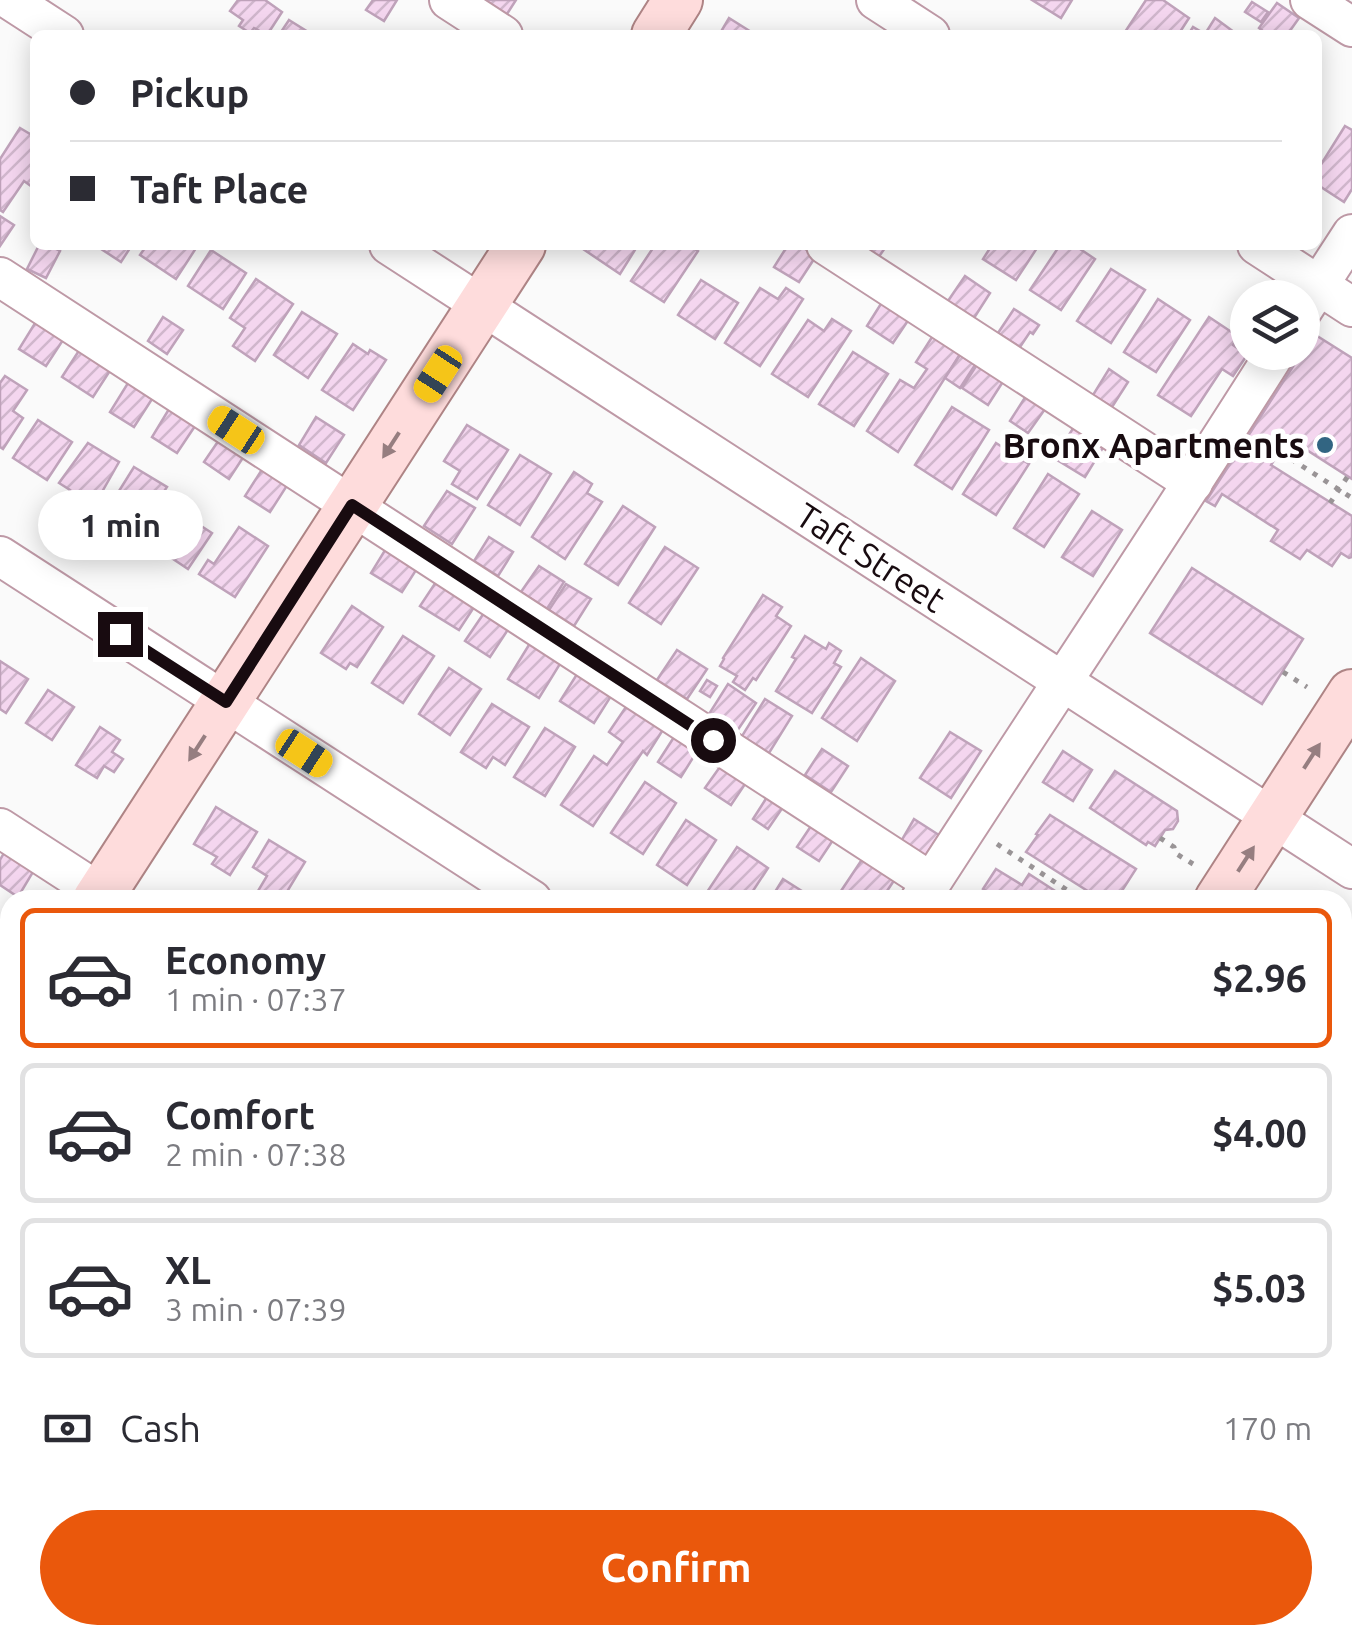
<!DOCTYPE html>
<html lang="en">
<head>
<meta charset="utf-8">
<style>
  body { margin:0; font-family:Ubuntu,sans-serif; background:#f2f2f3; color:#2b2b33; height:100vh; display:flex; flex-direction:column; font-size:38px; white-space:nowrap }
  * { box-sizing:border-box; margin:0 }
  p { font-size:32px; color:#7c7c81 }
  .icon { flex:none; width:55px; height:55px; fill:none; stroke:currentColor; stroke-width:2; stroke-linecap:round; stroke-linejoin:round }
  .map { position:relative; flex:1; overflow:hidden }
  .panel { position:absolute; left:0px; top:890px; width:1352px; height:755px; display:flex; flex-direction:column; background:#fff; border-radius:30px 30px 0 0; box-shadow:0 5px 25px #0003 }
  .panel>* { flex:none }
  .top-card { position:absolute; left:30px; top:30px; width:1292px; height:220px; border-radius:15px; box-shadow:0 5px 25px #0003; display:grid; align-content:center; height:220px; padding:0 40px; background:#fff }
  .tools { position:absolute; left:1230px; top:280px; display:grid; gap:20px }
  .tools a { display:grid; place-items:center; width:90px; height:90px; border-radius:50%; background:#fff; box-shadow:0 5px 25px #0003; font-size:50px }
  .end { position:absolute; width:45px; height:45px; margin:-22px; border:12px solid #180b10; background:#fff; box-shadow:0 0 0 5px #fff }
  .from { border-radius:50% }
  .bubble { position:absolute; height:70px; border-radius:35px; background:#fff; box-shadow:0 5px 25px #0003; font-size:32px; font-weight:700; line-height:70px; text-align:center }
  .car { position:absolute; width:30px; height:60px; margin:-30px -15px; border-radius:12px; box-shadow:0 0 8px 2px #0007; background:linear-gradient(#f5c518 24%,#345 0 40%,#f5c518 0 76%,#345 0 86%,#f5c518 0) }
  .top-card b { display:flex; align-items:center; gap:35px; height:95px; font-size:38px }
  .top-card b+b { border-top:2px solid #e1e1e2 }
  .top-card i { width:25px; height:25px; background:#2b2b33 }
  ul { padding:18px 0 0; list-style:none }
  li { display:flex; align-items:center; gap:30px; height:140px; margin:0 20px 15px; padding:0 20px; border:5px solid #e1e1e2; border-radius:15px }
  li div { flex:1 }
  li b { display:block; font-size:38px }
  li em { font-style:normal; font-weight:700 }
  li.active { border-color:#ea580c }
  li>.icon { width:90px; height:90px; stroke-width:1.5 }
  .pay { display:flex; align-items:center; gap:25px; height:110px; padding:0 40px; font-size:38px }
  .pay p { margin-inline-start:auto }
  .cta { display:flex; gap:20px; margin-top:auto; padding:20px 40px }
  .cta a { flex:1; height:115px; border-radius:60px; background:#ea580c; color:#fff; font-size:40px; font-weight:700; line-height:115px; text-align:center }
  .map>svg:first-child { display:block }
  .building { fill:url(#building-hatch); stroke:#bfa2ba; stroke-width:2.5 }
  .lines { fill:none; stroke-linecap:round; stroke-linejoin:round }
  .minor-casing { stroke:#be99a6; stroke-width:42 }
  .major-casing { stroke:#ae8485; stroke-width:52 }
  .path { stroke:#999496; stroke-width:5; stroke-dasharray:5 8; stroke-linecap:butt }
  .minor { stroke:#fff; stroke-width:38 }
  .major { stroke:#fedcdc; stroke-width:48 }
  .oneway { fill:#967e80 }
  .route { stroke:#180b10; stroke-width:12 }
  .poi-dot { fill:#326582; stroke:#fff; stroke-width:4 }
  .labels { text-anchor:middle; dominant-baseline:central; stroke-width:10; stroke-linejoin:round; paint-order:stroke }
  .poi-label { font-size:35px; font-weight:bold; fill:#180b10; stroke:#fff; text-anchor:end }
  .street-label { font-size:35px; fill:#180b10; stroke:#fff }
</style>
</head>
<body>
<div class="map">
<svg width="1352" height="1645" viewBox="0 0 1352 1645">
  <defs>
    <pattern id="building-hatch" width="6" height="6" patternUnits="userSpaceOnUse" patternTransform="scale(2.5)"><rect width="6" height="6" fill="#f4d6ef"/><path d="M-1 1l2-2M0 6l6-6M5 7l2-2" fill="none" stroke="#d0b6cc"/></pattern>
  </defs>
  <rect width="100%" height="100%" fill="#fafafa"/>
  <!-- building -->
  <g class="building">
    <polygon points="238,0 265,0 282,12 267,35 254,28 250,33 239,26 243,20 230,11"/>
    <polygon points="373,0 397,0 384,21 366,10"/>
    <polygon points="480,0 516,0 505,17"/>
    <polygon points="1032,0 1072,0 1061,18"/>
    <polygon points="1146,0 1163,0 1189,18 1178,35 1123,35"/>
    <polygon points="1252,2 1268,12 1261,22 1245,12"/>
    <polygon points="1277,3 1299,18 1287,35 1268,35 1259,28"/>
    <polygon points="729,18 756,35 719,35"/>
    <polygon points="1215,18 1238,35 1188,35 1193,27 1205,34"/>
    <polygon points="289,20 313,35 279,35"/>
    <polygon points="1345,126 1352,130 1352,189 1344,202 1318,185 1318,169"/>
    <polygon points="20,128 35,137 35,189 24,181 3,212 0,210 0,159"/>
    <polygon points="0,216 14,225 0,246"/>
    <polygon points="39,245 48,245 60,251 46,278 27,269"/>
    <polygon points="95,245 132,245 121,262"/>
    <polygon points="147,245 198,245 176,279 140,255"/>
    <polygon points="586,245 638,245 620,274 583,249"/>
    <polygon points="655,245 689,245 698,251 664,302 631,281"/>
    <polygon points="788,245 799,245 816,256 799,282 774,267"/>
    <polygon points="858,245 887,245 878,258"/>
    <polygon points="992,245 1039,245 1016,280 983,259"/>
    <polygon points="1060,245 1074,245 1095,259 1061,310 1030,290"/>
    <polygon points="211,250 246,273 223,309 188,286"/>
    <polygon points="1111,269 1145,290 1111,343 1077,321"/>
    <polygon points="965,276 990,293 974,318 948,301"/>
    <polygon points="256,279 293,304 255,361 233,346 245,328 230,318"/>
    <polygon points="701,280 738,303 715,339 678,315"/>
    <polygon points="760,288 778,299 786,288 803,299 760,366 725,343"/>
    <polygon points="884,299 911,316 893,343 867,326"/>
    <polygon points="1158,299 1190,320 1156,372 1124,352"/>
    <polygon points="1014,309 1039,325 1033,334 1030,332 1020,347 998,333"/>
    <polygon points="302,312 337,334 308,378 274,355"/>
    <polygon points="163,317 183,330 167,354 148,341"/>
    <polygon points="1209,317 1239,337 1233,345 1247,355 1233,376 1222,369 1191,416 1158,395"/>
    <polygon points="832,319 851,331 808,397 772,374 808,320 824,331"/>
    <polygon points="37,320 65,337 46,366 19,349"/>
    <polygon points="934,334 962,351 898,452 867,431 900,380 914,388 927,369 916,362"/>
    <polygon points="1314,334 1352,358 1352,479 1288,438 1271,465 1352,516 1352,557 1349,558 1341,553 1332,566 1307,550 1300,559 1271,541 1278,530 1222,494 1215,506 1206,501"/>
    <polygon points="353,344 368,354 370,350 386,360 353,410 322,390"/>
    <polygon points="80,349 111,369 93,397 62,377"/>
    <polygon points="853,352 888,374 854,426 819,404"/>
    <polygon points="960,355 975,365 960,388 945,378"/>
    <polygon points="978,363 1004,380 988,405 962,388"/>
    <polygon points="1109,369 1128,382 1112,407 1093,395"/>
    <polygon points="5,376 27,390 13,411 23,418 3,449 0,447 0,383"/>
    <polygon points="128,383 152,399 134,427 110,412"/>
    <polygon points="1026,396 1045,409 1028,433 1010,421"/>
    <polygon points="952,407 989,430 952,489 915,465"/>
    <polygon points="169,409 195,426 177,453 152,437"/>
    <polygon points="316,417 344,435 326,463 299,445"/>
    <polygon points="38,420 72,442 47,480 13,458"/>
    <polygon points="467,425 508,450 477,499 452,484 460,471 444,461"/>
    <polygon points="1074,427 1104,446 1085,477 1054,458"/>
    <polygon points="219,440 244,456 229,479 204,462"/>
    <polygon points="88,443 119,462 94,506 81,498 79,501 68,494 70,490 59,483"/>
    <polygon points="996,443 1029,464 996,515 963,494"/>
    <polygon points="520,455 551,474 520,525 488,505"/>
    <polygon points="134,467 167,487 135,535 104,515"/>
    <polygon points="263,468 288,484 270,512 245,496"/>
    <polygon points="574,472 592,484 587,493 602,502 565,559 532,537"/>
    <polygon points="1048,474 1079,494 1044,547 1014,528"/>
    <polygon points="447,491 475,508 452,544 424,526"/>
    <polygon points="623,506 655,527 618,585 585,564"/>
    <polygon points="175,509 212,533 188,569 152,545"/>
    <polygon points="1092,511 1122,530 1093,576 1062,557"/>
    <polygon points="239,527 268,546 235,597 199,574 208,560 214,564"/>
    <polygon points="489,537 513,552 498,576 474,561"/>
    <polygon points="387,547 418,567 402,592 371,573"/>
    <polygon points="665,547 698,568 661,624 629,603"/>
    <polygon points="539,566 564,582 547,609 521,592"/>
    <polygon points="1192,568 1303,639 1262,704 1150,633"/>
    <polygon points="438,579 476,604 459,630 420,606"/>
    <polygon points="566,584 591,599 574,626 549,610"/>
    <polygon points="763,595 782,607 776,616 791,626 756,680 753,678 745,690 733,682 737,676 720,666 724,659 723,658"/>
    <polygon points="352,606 383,627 357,667 350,663 346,669 321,653"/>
    <polygon points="484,613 509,628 490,657 465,641"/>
    <polygon points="403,636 434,656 403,703 372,683"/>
    <polygon points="805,636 826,649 829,643 841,651 834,663 841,667 812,713 776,691 796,659 792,657"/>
    <polygon points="532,640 563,659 539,698 508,679"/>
    <polygon points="677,650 707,669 687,699 657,680"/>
    <polygon points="861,658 895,681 857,741 822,718"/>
    <polygon points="0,661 28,679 6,713 0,709"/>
    <polygon points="449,668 481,689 450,735 419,714"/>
    <polygon points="579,671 613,693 594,723 560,701"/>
    <polygon points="707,680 717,686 710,697 700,691"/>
    <polygon points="728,684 756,703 737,731 709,714"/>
    <polygon points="48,690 74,707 52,740 26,723"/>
    <polygon points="765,699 792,716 769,753 742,736"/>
    <polygon points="492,704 529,727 505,765 493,757 486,768 461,752"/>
    <polygon points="628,704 664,728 647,755 643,751 593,826 561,805 594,756 607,765 623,742 609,732"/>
    <polygon points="100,727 120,740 112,752 123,759 114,772 104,766 97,778 76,765"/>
    <polygon points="545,728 575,747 545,796 514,777"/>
    <polygon points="950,732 981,751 951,798 920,778"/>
    <polygon points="676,734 699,748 681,777 658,762"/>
    <polygon points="822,749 848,766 831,792 805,775"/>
    <polygon points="1063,751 1092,770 1073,801 1043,782"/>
    <polygon points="722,764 747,781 731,805 705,788"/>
    <polygon points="1115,771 1177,811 1178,821 1173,829 1165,830 1155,846 1148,842 1146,845 1090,808"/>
    <polygon points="645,782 676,803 643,854 611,833"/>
    <polygon points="769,794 785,804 768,829 753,819"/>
    <polygon points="216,807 257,832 230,875 212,864 217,857 194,844"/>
    <polygon points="1050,815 1136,869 1116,900 1102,900 1026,852 1038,835 1036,834"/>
    <polygon points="914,819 939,835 924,858 900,843"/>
    <polygon points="686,820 716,840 687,885 657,865"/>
    <polygon points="813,823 835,837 819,861 797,847"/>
    <polygon points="269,840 305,862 282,900 261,900 255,896 267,876 253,867"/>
    <polygon points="737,847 768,868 747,900 710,900 705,895"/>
    <polygon points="4,853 33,872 18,897 0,885 0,860"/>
    <polygon points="865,855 897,876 881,900 848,900 839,894"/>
    <polygon points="996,869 1022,885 1029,874 1069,900 999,900 983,889"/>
    <polygon points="783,879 816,900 770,900"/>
    <polygon points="1343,947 1352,952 1352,1018 1342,1012"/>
    <polygon points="1342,1083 1352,1090 1350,1130 1342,1125"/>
    <polygon points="10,1272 10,1302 0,1295 0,1287"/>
    <polygon points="1342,1274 1352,1280 1352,1292 1342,1307"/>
    <polygon points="0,1311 10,1317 10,1337 0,1353"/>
    <polygon points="2,1378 10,1384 10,1424 0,1418"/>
    <polygon points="1342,1529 1351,1534 1347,1541 1352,1544 1352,1580 1350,1583 1342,1579"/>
    <polygon points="0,1558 10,1564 10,1594 3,1605 0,1603"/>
    <polygon points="71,1635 114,1635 108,1645 72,1645 74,1642 69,1639"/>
    <polygon points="473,1635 511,1635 504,1645 466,1645"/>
    <polygon points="535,1635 542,1638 544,1635 568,1635 584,1645 528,1645"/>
    <polygon points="982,1635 1023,1635 1017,1645 976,1645"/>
    <polygon points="1337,1635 1352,1644 1352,1645 1330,1645"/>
  </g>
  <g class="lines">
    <!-- minor casing -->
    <g class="minor-casing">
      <g id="minor">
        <polyline points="10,0 64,35"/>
        <polyline points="449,0 503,35"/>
        <polyline points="876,0 930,35"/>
        <polyline points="1310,0 1352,27"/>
        <polyline points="389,245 1352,869"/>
        <polyline points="826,245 1193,483"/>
        <polyline points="1257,245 1352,307"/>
        <polyline points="0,277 931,882"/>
        <polyline points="1302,311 1352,234"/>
        <polyline points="0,556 532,900"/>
        <polyline points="0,828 111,900"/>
        <path d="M920 900C1038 717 1160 536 1276 352"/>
        <polyline points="0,1112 10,1119"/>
        <polyline points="1342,1183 1352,1168"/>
        <polyline points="1342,1425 1352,1431"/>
        <polyline points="0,1483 10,1467"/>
        <polyline points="383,1635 399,1645"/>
        <polyline points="809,1635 825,1645"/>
        <polyline points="1243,1635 1259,1645"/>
        <polyline points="439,1645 445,1635"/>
        <polyline points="1053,1645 1060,1635"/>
      </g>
    </g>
    <!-- major casing -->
    <g class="major-casing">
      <g id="major">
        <polyline points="656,35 678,0"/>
        <polyline points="97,900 521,245"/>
        <polyline points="1219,900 1352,694"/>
        <polyline points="0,1049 10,1034"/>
        <polyline points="738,1645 744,1635"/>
      </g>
    </g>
    <!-- path -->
    <g class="path">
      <polyline points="1280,452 1352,498"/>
      <polyline points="1330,503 1348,476"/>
      <polyline points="1283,672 1307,687"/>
      <polyline points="1160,838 1174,847 1175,853 1193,864"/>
      <polyline points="997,844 1082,900"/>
    </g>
    <!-- minor -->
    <use href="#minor" class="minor"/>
    <!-- major -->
    <use href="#major" class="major"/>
  </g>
  <!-- one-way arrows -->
  <defs><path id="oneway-solid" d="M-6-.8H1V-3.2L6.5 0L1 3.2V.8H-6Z" transform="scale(2.5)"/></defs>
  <g class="oneway">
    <use href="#oneway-solid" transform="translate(391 445) rotate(123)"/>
    <use href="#oneway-solid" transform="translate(197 748) rotate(123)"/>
    <use href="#oneway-solid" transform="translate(1312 756) rotate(-57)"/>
    <use href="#oneway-solid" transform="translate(1246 859) rotate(-57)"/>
  </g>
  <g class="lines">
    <!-- route -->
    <polyline class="route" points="120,634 226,702 352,505 713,740"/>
  </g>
  <!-- markers -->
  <circle class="poi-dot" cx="1325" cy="445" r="10"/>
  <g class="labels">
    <!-- poi labels -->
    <g class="poi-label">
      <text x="1305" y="445">Bronx Apartments</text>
    </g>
    <!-- street labels -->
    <g class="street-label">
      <text transform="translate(871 557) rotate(33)">Taft Street</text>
    </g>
  </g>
</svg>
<div class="tools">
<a><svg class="icon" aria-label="layers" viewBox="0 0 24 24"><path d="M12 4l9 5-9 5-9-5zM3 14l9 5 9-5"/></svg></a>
</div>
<i class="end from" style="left:713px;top:740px"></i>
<i class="end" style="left:120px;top:634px"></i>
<div class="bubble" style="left:38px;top:490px;width:165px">1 min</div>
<i class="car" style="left:438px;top:374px;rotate:213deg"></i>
<i class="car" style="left:236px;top:430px;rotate:303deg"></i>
<i class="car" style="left:304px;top:753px;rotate:123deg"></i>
<div class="top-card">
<b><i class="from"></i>Pickup</b>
<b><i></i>Taft Place</b>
</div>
<section class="panel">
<ul>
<li class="active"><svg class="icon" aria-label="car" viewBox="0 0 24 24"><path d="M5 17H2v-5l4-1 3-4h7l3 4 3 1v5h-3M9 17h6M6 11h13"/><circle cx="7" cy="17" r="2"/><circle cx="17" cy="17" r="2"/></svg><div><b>Economy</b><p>1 min · 07:37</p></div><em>$2.96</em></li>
<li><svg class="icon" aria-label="car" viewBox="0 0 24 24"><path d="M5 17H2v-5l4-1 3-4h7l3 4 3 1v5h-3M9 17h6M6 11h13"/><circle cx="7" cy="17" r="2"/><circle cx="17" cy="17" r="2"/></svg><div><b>Comfort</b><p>2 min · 07:38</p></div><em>$4.00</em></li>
<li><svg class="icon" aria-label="car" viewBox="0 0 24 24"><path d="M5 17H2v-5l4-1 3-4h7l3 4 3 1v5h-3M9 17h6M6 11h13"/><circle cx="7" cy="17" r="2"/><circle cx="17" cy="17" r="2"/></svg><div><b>XL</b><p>3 min · 07:39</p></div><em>$5.03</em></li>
</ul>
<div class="pay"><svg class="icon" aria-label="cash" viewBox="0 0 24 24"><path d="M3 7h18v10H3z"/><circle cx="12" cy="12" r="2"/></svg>Cash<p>170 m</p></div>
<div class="cta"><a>Confirm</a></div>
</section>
</div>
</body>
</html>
